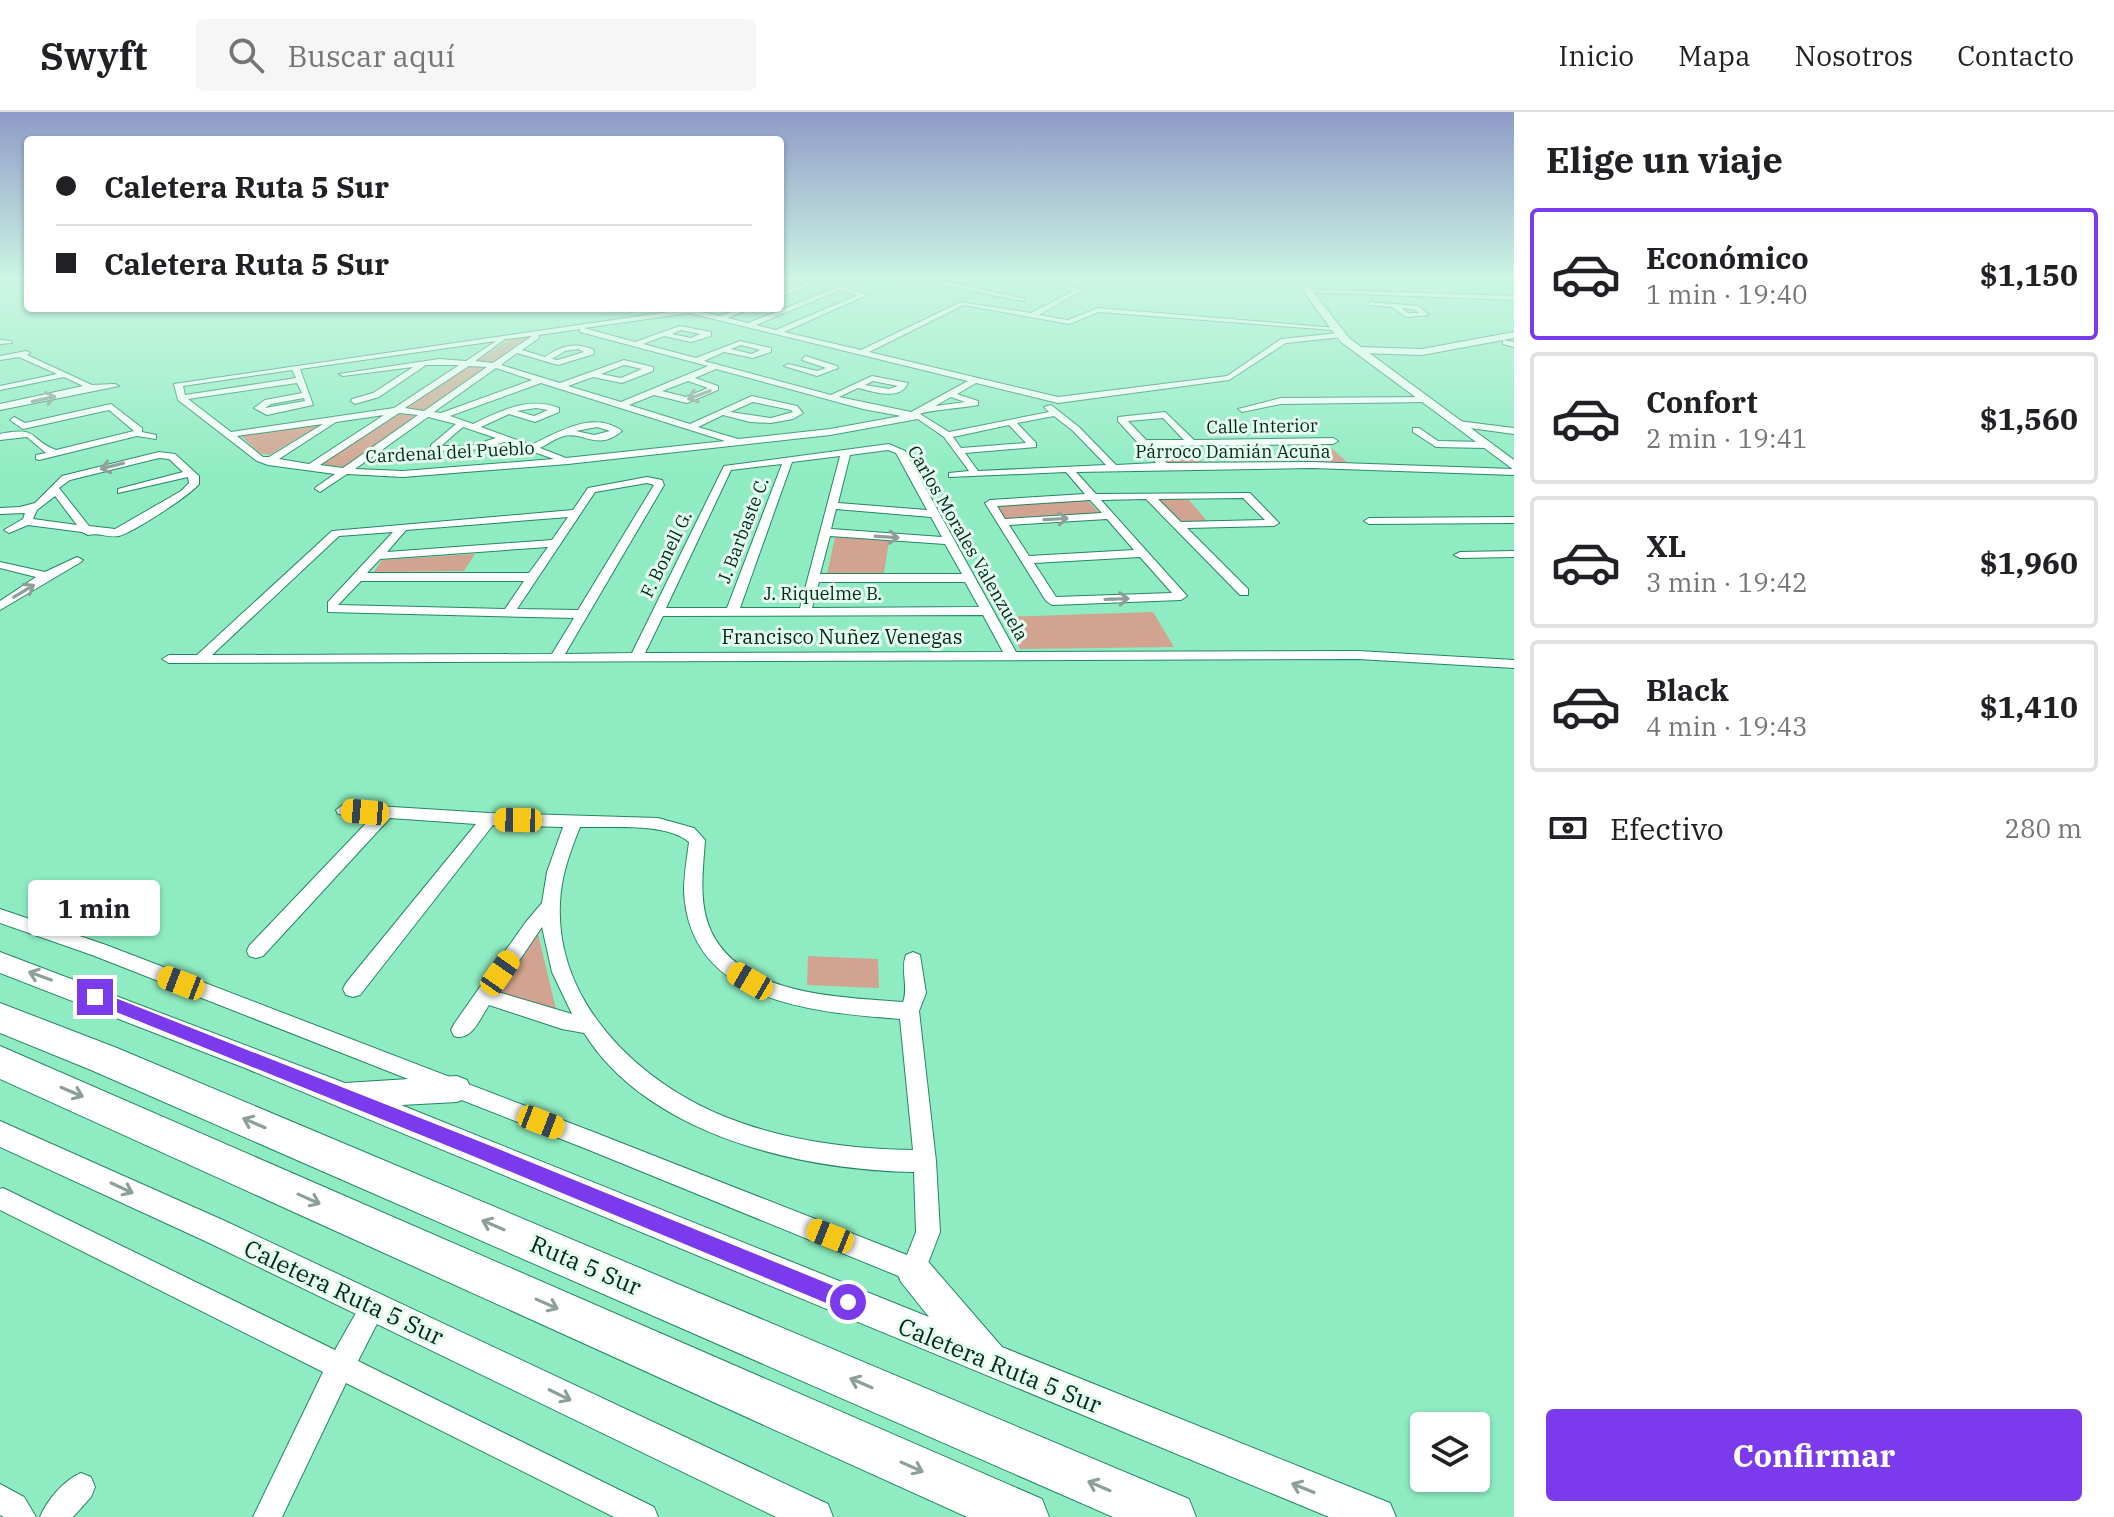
<!DOCTYPE html>
<html lang="es">
<head>
<meta charset="utf-8">
<style>
  body { margin:0; font-family:"IBM Plex Serif",serif; background:#f6f6f6; color:#202124; height:100vh; display:flex; flex-direction:column; font-size:30px; white-space:nowrap }
  * { box-sizing:border-box; margin:0 }
  p { font-size:26px; color:#757577 }
  .icon { flex:none; width:44px; height:44px; fill:none; stroke:currentColor; stroke-width:2; stroke-linecap:round; stroke-linejoin:round }
  .map { position:relative; flex:1; overflow:hidden }
  .sheet { display:flex; flex-direction:column; background:#fff; width:600px }
  .sheet>* { flex:none }
  .top-card { position:absolute; left:24px; top:24px; width:760px; height:176px; border-radius:8px; box-shadow:0 2px 6px #0004; display:grid; align-content:center; height:176px; padding:0 32px; background:#fff }
  .buttons { position:absolute; left:1410px; top:1300px; display:grid; gap:16px }
  .buttons a { display:grid; place-items:center; width:80px; height:80px; border-radius:8px; background:#fff; box-shadow:0 2px 6px #0004; font-size:40px }
  .end { position:absolute; width:36px; height:36px; margin:-18px; border:10px solid #7c3aed; background:#fff; box-shadow:0 0 0 4px #fff }
  .from { border-radius:50% }
  .bubble { position:absolute; height:56px; border-radius:8px; background:#fff; box-shadow:0 2px 6px #0004; font-size:26px; font-weight:700; line-height:56px; text-align:center }
  .car { position:absolute; width:24px; height:48px; margin:-24px -12px; border-radius:10px; box-shadow:0 0 6px 2px #0007; background:linear-gradient(#f5c518 24%,#345 0 40%,#f5c518 0 76%,#345 0 86%,#f5c518 0) }
  .top-card b { display:flex; align-items:center; gap:28px; height:76px; font-size:30px }
  .top-card b+b { border-top:2px solid #e0e0e0 }
  .top-card i { width:20px; height:20px; background:#202124 }
  ul { padding:0; list-style:none }
  li { display:flex; align-items:center; gap:24px; height:132px; margin:0 16px 12px; padding:0 16px; border:4px solid #e0e0e0; border-radius:8px }
  li div { flex:1 }
  li b { display:block; font-size:30px }
  li em { font-style:normal; font-weight:700 }
  li.on { border-color:#7c3aed }
  li>.icon { width:72px; height:72px; stroke-width:1.5 }
  h2 { padding:0 32px; font-size:36px; line-height:96px }
  .pay { display:flex; align-items:center; gap:20px; height:88px; padding:0 32px; font-size:30px }
  .pay p { margin-inline-start:auto }
  .primary-button { display:flex; gap:16px; margin-top:auto; padding:16px 32px }
  .primary-button a { flex:1; height:92px; border-radius:8px; background:#7c3aed; color:#fff; font-size:32px; font-weight:700; line-height:92px; text-align:center }
  header { display:flex; align-items:center; gap:48px; box-sizing:border-box; height:112px; padding:0 40px; background:#fff; border-bottom:2px solid #e0e0e0 }
  header strong { font-size:38px }
  nav { display:flex; gap:44px; margin-inline-start:auto; font-size:28px }
  .search { width:560px; height:72px; background:#f6f6f6; display:flex; align-items:center; gap:20px; box-sizing:border-box; padding:0 28px; border-radius:8px; color:#757577; font-size:30px }
  main { display:flex; flex:1; min-height:0 }
  .map>svg:first-child { display:block }
  .green { fill:#d2a390 }
  .lines { fill:none; stroke-linecap:round; stroke-linejoin:round }
  .minor-casing { stroke:#238762; stroke-width:2 }
  .tertiary-casing { stroke:#238762; stroke-width:2 }
  .secondary-casing { stroke:#238762; stroke-width:2 }
  .motorway-casing { stroke:#238762; stroke-width:2 }
  .minor { fill:#fff; fill-rule:evenodd }
  .tertiary { fill:#fff; fill-rule:evenodd }
  .secondary { fill:#fff; fill-rule:evenodd }
  .motorway { fill:#fff; fill-rule:evenodd }
  .oneway { stroke:#8c9f98 }
  .route { fill:#7c3aed }
  .labels { text-anchor:middle; dominant-baseline:central; stroke-width:6; stroke-linejoin:round; paint-order:stroke }
  .far-street-label { font-size:18px; fill:#00291a; stroke:#e4fdf0 }
  .street-label { font-size:20px; fill:#00291a; stroke:#e4fdf0 }
  .near-street-label { font-size:24px; fill:#00291a; stroke:#e4fdf0 }
</style>
</head>
<body>
<header>
<strong>Swyft</strong>
<div class="search"><svg class="icon" aria-label="search" viewBox="0 0 24 24"><circle cx="10" cy="10" r="6"/><path d="M15 15l6 6"/></svg>Buscar aquí</div>
<nav><a>Inicio</a><a>Mapa</a><a>Nosotros</a><a>Contacto</a></nav>
</header>
<main>
<div class="map">
<svg width="1514" height="1405" viewBox="0 0 1514 1405">
  <rect width="100%" height="100%" fill="#8fecc2"/>
  <!-- green -->
  <g class="green">
    <polygon points="529,225 343,355 321,352 510,227"/>
    <polygon points="322,312 269,343 260,341 241,324"/>
    <polygon points="1326,331 1349,352 1313,350 1293,332"/>
    <polygon points="1186,332 1202,350 1164,350 1151,334"/>
    <polygon points="1160,386 1189,388 1207,409 1179,410 1158,388"/>
    <polygon points="1086,387 1101,402 1006,408 995,392"/>
    <polygon points="835,425 889,429 884,461 827,462"/>
    <polygon points="475,442 464,459 374,460 382,448"/>
    <polygon points="1153,500 1174,535 1020,537 1003,505"/>
    <polygon points="538,822 557,901 496,882"/>
    <polygon points="808,844 878,847 879,876 807,873"/>
  </g>
  <g class="lines">
    <!-- minor casing -->
    <g class="minor-casing">
      <g id="minor">
        <polygon points="780,167 785,167 780,170"/>
        <polygon points="815,167 824,167 780,185 780,181"/>
        <polygon points="887,167 953,171 1025,187 1022,189 953,175"/>
        <path d="M1022 167H1035L1081 177V179L1039 203 1068 208 1098 196 1337 216 1333 218 1099 200 1069 212 964 193 869 240 1058 285 1227 264 1281 227 1339 221 1342 225 1286 231 1229 268 1058 291 976 271 957 282 978 289V293C965 296 928 298 920 302L949 320 1049 300 1044 295 1051 293 1079 315 1116 353 1156 351 1118 309V305L1165 300 1194 328 1333 326 1338 329 1333 332 1151 334 1167 351 1312 350 1514 357V363L1312 356 1076 360 1096 382 1250 381 1279 411 1274 414 1187 416 1248 477V483H1240L1146 387 1101 388 1187 484 1181 488 1052 493 1046 489 985 391 990 388 1085 382 1066 360 949 365V361L969 359 944 325 918 307 830 323 568 352 403 365 347 362 320 380 315 377 316 375 335 362 268 353 257 349 178 288 174 272 689 197 720 204 742 196H751L728 206 748 211 848 171 851 173 846 176 867 183 784 220 861 238 961 190 1031 201 1073 179ZM840 178 858 183 776 218 756 213ZM689 201 968 269 911 300 839 285 858 276C874 280 901 289 908 271L872 264 831 283 704 249 724 240 753 246 771 240V236L740 229 696 246 643 232 664 224 691 230 711 224V220L680 214 635 230 584 216ZM580 217V220L708 254 621 290 568 274 593 265 622 271 653 259V255L624 248 560 271 501 253 517 241 558 253 594 242V238C575 230 562 233 545 245L522 238 539 226V223ZM681 218 700 222 691 226 672 222ZM532 224 493 251 475 249 505 227ZM496 229 466 249 439 247 339 262 343 264 413 255 373 281 352 287 351 289 355 292 379 285 426 253H459L394 296 231 320 188 287 297 271 302 281 265 288 254 296 267 303 313 293 300 257ZM741 233 760 238 752 242 731 237ZM578 237 584 240 558 248 552 247 565 239ZM624 253 642 257 621 266 601 262ZM469 254 487 255 424 299 405 296ZM496 256 532 268 441 301 434 300ZM716 257 863 297 901 304 830 317 738 327 698 315 723 303 750 310 771 311 793 307 803 301 797 294 752 284 690 312 629 293 654 283 687 291 718 278V274L695 266ZM292 258 296 266 185 283 183 274ZM688 269 708 276 686 285 662 279ZM873 269 898 274 889 277 865 273ZM541 271 725 329 566 346 540 336C548 332 556 326 564 324 584 319 597 340 622 319 593 298 559 320 531 333L481 315 509 302 535 310 559 300V296C528 284 501 299 473 312L450 304ZM951 285 965 290 935 294ZM304 286 305 289 265 296 271 292ZM753 290 791 298 793 300 771 306 730 300ZM536 296 548 298 534 304 517 299ZM399 301 418 303 343 356 320 353ZM384 303 309 352 279 347 336 310ZM1054 304 1073 319 1106 353 978 359 965 341 1036 335V331L1017 311ZM428 305 456 312 431 333V337L460 341 505 330 554 347 403 359 355 357ZM1163 306 1184 328H1146L1128 309ZM323 312 269 345H263L237 324ZM1009 313 1026 331 961 336 953 325ZM463 315 496 326 470 334H441ZM597 315 610 319 594 323 576 319ZM1243 386 1265 408 1181 410 1158 387ZM1090 388 1102 401 1005 407 997 394ZM1107 407 1134 438 1029 444 1009 413ZM1140 445 1172 481 1056 485 1034 451Z"/>
        <polygon points="1305,177 1514,184 1514,188 1303,180"/>
        <path d="M1370 190 1418 194 1429 203 1406 205 1392 195 1368 193ZM1401 196 1416 198 1419 201H1408Z"/>
        <polygon points="0,228 11,229 12,231 0,232"/>
        <polygon points="1503,228 1514,230 1514,235 1503,232"/>
        <polygon points="26,239 30,241 27,243 92,273 115,272 119,274 0,298 0,292 83,274 64,265 0,278 0,274 57,262 19,245 0,248 0,244"/>
        <polygon points="805,244 837,254 838,256 817,264 784,254 788,252 817,259 826,256 802,248"/>
        <polygon points="1426,285 1429,286 1429,290 1281,292 1242,300 1238,297 1281,286"/>
        <path d="M111 292 142 316V320L156 323V327L137 324 39 348 36 347V343L46 341 27 325 0 328V322C41 314 27 327 56 338L134 319 109 298 23 317 10 308 14 305 25 311Z"/>
        <polygon points="1458,309 1514,316 1514,322 1455,314 1454,312"/>
        <polygon points="1413,316 1419,316 1438,329 1486,330 1491,333 1486,336 1436,335 1413,320"/>
        <path d="M889 332 905 339 1016 540 1358 539 1514 548V556L1358 547 169 551 162 547 169 543H197L332 419 573 398 588 376 647 365 662 368 664 373 565 542 632 541 724 354ZM888 338 896 341 927 398 838 391 850 343ZM840 344 800 496H740L792 350ZM782 352 727 496H666L731 358ZM647 371 654 373 578 498 517 497 595 380ZM836 397 931 405 942 425 831 417ZM568 405 552 428 387 440 406 418ZM393 420 328 490V500L574 506 552 542 212 543 339 424ZM830 424 945 432 962 462H820ZM548 435 529 461H367L380 447ZM361 469H524L505 497 338 493ZM819 470H965L979 495 812 496ZM983 503 1003 540 645 541 663 504Z"/>
        <path d="M159 340 175 342 199 364V372C189 384 134 420 119 424 109 426 98 420 88 423L82 420 28 413 9 421 4 418 23 407 25 401 0 402V396L20 395 35 391 62 364ZM159 346 169 347 183 360 118 377V381L188 365 189 371 181 379 115 417 89 414 59 376 70 368ZM55 384 77 413 33 407 37 398Z"/>
        <polygon points="1514,405 1514,411 1369,412 1364,409 1369,406"/>
        <polygon points="1514,439 1514,445 1460,446 1454,443 1460,440"/>
        <polygon points="77,445 83,448 81,450 0,498 0,489 36,465 0,456 0,450 45,460"/>
        <path d="M344 692 489 701 658 706 694 716 705 728C703 758 698 791 711 819 741 884 841 885 903 890 909 875 900 858 906 843L913 840 920 843 926 881 919 899 936 1049 940 1120 922 1167 913 1170 589 1038 92 843 0 811V797L106 833 596 1021 907 1143 916 1120 914 1060C801 1058 649 1024 584 921L562 917 489 893C480 906 472 930 454 924L451 918 454 912 525 811 542 791 547 760 563 715 493 713 360 883 353 885 346 883 343 877 346 871 476 712 390 706 263 844 256 846 249 844 247 839 249 834 372 705 338 702 336 698ZM580 715C608 716 667 710 689 730 687 746 684 763 684 779 689 892 815 900 900 907L913 1038C850 1037 787 1029 728 1006 641 972 555 892 560 791 561 764 570 740 580 715ZM542 815 552 860 572 902 498 880Z"/>
        <polygon points="3,1076 335,1238 365,1185 374,1182 383,1185 386,1194 358,1249 654,1395 658,1405 614,1405 346,1271 282,1405 253,1405 323,1260 0,1098 0,1077"/>
        <path d="M81 1361 91 1365 95 1375 91 1385 73 1405H40C47 1388 64 1368 81 1361Z"/>
        <polygon points="0,1372 24,1385 36,1405 4,1405 0,1403"/>
      </g>
    </g>
    <!-- tertiary casing -->
    <g class="tertiary-casing">
      <g id="tertiary">
        <polygon points="1514,220 1514,226 1422,243 1359,241 1354,238 1359,235 1422,237"/>
        <polygon points="0,1009 225,1109 828,1392 833,1405 776,1405 205,1129 0,1035"/>
      </g>
    </g>
    <!-- secondary casing -->
    <g class="secondary-casing">
      <g id="secondary">
        <polygon points="1294,167 1303,167 1349,226 1514,348 1514,358 1341,230"/>
        <polygon points="0,840 345,971 457,964 467,968 471,977 467,986 457,990 401,993 929,1205 901,1170 896,1158 901,1146 913,1141 925,1146 1002,1235 1390,1391 1396,1405 1329,1405 245,956 0,861"/>
      </g>
    </g>
    <!-- motorway casing -->
    <g class="motorway-casing">
      <g id="motorway">
        <polygon points="0,891 117,936 1189,1387 1196,1405 1113,1405 91,958 0,921"/>
        <polygon points="0,934 1042,1387 1049,1405 967,1405 0,967"/>
      </g>
    </g>
    <!-- minor -->
    <use href="#minor" class="minor"/>
    <!-- tertiary -->
    <use href="#tertiary" class="tertiary"/>
    <!-- secondary -->
    <use href="#secondary" class="secondary"/>
    <!-- motorway -->
    <use href="#motorway" class="motorway"/>
  </g>
  <!-- one-way arrows -->
  <defs><path id="oneway-shaft" d="M-6 0H5M1.5-3L5.5 0L1.5 3" fill="none" stroke-width="1.6" stroke-linecap="round" stroke-linejoin="round" transform="scale(2)"/></defs>
  <g class="oneway">
    <use href="#oneway-shaft" transform="translate(699 283) rotate(159)"/>
    <use href="#oneway-shaft" transform="translate(44 287) rotate(-12)"/>
    <use href="#oneway-shaft" transform="translate(112 354) rotate(166)"/>
    <use href="#oneway-shaft" transform="translate(1056 407) rotate(-3)"/>
    <use href="#oneway-shaft" transform="translate(887 425) rotate(4)"/>
    <use href="#oneway-shaft" transform="translate(24 479) rotate(-31)"/>
    <use href="#oneway-shaft" transform="translate(1117 487) rotate(-2)"/>
    <use href="#oneway-shaft" transform="translate(40 864) rotate(-160)"/>
    <use href="#oneway-shaft" transform="translate(72 980) rotate(23)"/>
    <use href="#oneway-shaft" transform="translate(254 1011) rotate(-157)"/>
    <use href="#oneway-shaft" transform="translate(122 1076) rotate(25)"/>
    <use href="#oneway-shaft" transform="translate(309 1087) rotate(24)"/>
    <use href="#oneway-shaft" transform="translate(493 1113) rotate(-157)"/>
    <use href="#oneway-shaft" transform="translate(547 1192) rotate(24)"/>
    <use href="#oneway-shaft" transform="translate(861 1271) rotate(-157)"/>
    <use href="#oneway-shaft" transform="translate(560 1283) rotate(26)"/>
    <use href="#oneway-shaft" transform="translate(912 1355) rotate(24)"/>
    <use href="#oneway-shaft" transform="translate(1099 1374) rotate(-157)"/>
    <use href="#oneway-shaft" transform="translate(1303 1376) rotate(-158)"/>
  </g>
  <!-- sky -->
  <linearGradient id="sky" x2="0" y2="1"><stop stop-color="#8f9bc7"/><stop offset="0.46" stop-color="#cdf6e4"/><stop offset="1" stop-color="#cdf6e4" stop-opacity="0"/></linearGradient>
  <rect width="1514" height="364" fill="url(#sky)"/>
  <!-- route -->
  <polygon class="route" points="95,878 486,1032 856,1183 858,1190 856,1198 848,1200 473,1044 89,889 89,880"/>
  <g class="labels">
    <!-- far-street labels -->
    <g class="far-street-label">
      <text transform="translate(1262 314) rotate(-1)">Calle Interior</text>
      <text x="1233" y="339">Párroco Damián Acuña</text>
      <text transform="translate(450 340) rotate(-3)">Cardenal del Pueblo</text>
      <text transform="translate(743 418) rotate(-69)">J. Barbaste C.</text>
      <text transform="translate(968 431) rotate(60)">Carlos Morales Valenzuela</text>
      <text transform="translate(666 442) rotate(-64)">F. Bonell G.</text>
      <text x="823" y="481">J. Riquelme B.</text>
    </g>
    <!-- street labels -->
    <g class="street-label">
      <text x="842" y="524">Francisco Nuñez Venegas</text>
    </g>
    <!-- near-street labels -->
    <g class="near-street-label">
      <text transform="translate(586 1153) rotate(23)">Ruta 5 Sur</text>
      <text transform="translate(344 1180) rotate(25)">Caletera Ruta 5 Sur</text>
      <text transform="translate(1000 1253) rotate(22)">Caletera Ruta 5 Sur</text>
    </g>
  </g>
</svg>
<div class="buttons">
<a><svg class="icon" aria-label="layers" viewBox="0 0 24 24"><path d="M12 4l9 5-9 5-9-5zM3 14l9 5 9-5"/></svg></a>
</div>
<i class="end from" style="left:848px;top:1190px"></i>
<i class="end" style="left:95px;top:885px"></i>
<div class="bubble" style="left:28px;top:768px;width:132px">1 min</div>
<i class="car" style="left:365px;top:700px;rotate:275deg"></i>
<i class="car" style="left:518px;top:708px;rotate:271deg"></i>
<i class="car" style="left:500px;top:861px;rotate:35deg"></i>
<i class="car" style="left:750px;top:869px;rotate:300deg"></i>
<i class="car" style="left:181px;top:871px;rotate:291deg"></i>
<i class="car" style="left:541px;top:1010px;rotate:111deg"></i>
<i class="car" style="left:830px;top:1124px;rotate:292deg"></i>
<div class="top-card">
<b><i class="from"></i>Caletera Ruta 5 Sur</b>
<b><i></i>Caletera Ruta 5 Sur</b>
</div>
</div>
<section class="sheet">
<h2>Elige un viaje</h2>
<ul>
<li class="on"><svg class="icon" aria-label="car" viewBox="0 0 24 24"><path d="M5 17H2v-5l4-1 3-4h7l3 4 3 1v5h-3M9 17h6M6 11h13"/><circle cx="7" cy="17" r="2"/><circle cx="17" cy="17" r="2"/></svg><div><b>Económico</b><p>1 min · 19:40</p></div><em>$1,150</em></li>
<li><svg class="icon" aria-label="car" viewBox="0 0 24 24"><path d="M5 17H2v-5l4-1 3-4h7l3 4 3 1v5h-3M9 17h6M6 11h13"/><circle cx="7" cy="17" r="2"/><circle cx="17" cy="17" r="2"/></svg><div><b>Confort</b><p>2 min · 19:41</p></div><em>$1,560</em></li>
<li><svg class="icon" aria-label="car" viewBox="0 0 24 24"><path d="M5 17H2v-5l4-1 3-4h7l3 4 3 1v5h-3M9 17h6M6 11h13"/><circle cx="7" cy="17" r="2"/><circle cx="17" cy="17" r="2"/></svg><div><b>XL</b><p>3 min · 19:42</p></div><em>$1,960</em></li>
<li><svg class="icon" aria-label="car" viewBox="0 0 24 24"><path d="M5 17H2v-5l4-1 3-4h7l3 4 3 1v5h-3M9 17h6M6 11h13"/><circle cx="7" cy="17" r="2"/><circle cx="17" cy="17" r="2"/></svg><div><b>Black</b><p>4 min · 19:43</p></div><em>$1,410</em></li>
</ul>
<div class="pay"><svg class="icon" aria-label="cash" viewBox="0 0 24 24"><path d="M3 7h18v10H3z"/><circle cx="12" cy="12" r="2"/></svg>Efectivo<p>280 m</p></div>
<div class="primary-button"><a>Confirmar</a></div>
</section>
</main>
</body>
</html>
